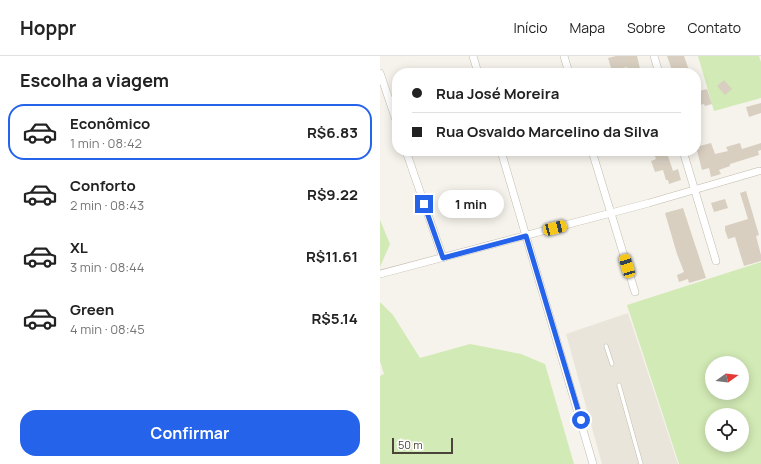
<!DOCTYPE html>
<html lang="pt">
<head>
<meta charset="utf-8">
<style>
  body { margin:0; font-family:Manrope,sans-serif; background:#f6f6f6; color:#222; height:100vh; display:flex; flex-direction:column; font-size:15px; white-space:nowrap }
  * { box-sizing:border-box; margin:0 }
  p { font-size:13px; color:#767676 }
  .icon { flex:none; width:22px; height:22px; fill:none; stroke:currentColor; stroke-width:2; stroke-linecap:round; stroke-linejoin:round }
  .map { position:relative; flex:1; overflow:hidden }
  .sheet { display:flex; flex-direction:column; background:#fff; width:380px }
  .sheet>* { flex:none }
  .hud { position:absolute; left:12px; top:12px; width:309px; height:88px; border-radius:16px; box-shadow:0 2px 10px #0003; display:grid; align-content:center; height:88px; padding:0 20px; background:#fff }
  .needle { width:26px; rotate:75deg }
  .tools { position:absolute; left:325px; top:300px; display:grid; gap:8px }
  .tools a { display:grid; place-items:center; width:44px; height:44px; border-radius:50%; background:#fff; box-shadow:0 2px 10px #0003; font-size:20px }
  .scale { position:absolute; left:12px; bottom:10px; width:61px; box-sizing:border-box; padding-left:4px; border:2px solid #4b4439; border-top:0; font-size:11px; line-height:14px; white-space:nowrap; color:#4b4439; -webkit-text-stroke:3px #fff; paint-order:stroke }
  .end { position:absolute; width:18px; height:18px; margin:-9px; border:5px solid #2563eb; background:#fff; box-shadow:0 0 0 2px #fff }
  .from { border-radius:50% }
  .bubble { position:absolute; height:28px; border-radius:14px; background:#fff; box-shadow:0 2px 10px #0003; font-size:13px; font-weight:700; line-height:28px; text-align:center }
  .car { position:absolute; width:12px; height:24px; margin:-12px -6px; border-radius:5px; box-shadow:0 0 3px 1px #0007; background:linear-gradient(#f5c518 24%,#345 0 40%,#f5c518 0 76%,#345 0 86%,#f5c518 0) }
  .hud b { display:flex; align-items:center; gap:14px; height:38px; font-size:15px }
  .hud b+b { border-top:1px solid #e0e0e0 }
  .hud i { width:10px; height:10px; background:#222 }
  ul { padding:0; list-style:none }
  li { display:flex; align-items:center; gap:12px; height:56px; margin:0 8px 6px; padding:0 12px; border:2px solid transparent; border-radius:16px }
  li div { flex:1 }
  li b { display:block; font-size:15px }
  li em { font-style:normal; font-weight:700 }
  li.active { border-color:#2563eb }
  li>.icon { width:36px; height:36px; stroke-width:1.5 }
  h2 { padding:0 20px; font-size:18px; line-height:48px }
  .button { display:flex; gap:8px; margin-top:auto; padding:8px 20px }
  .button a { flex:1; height:46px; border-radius:16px; background:#2563eb; color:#fff; font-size:16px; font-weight:700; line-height:46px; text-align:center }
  header { display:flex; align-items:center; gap:24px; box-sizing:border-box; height:56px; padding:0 20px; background:#fff; border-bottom:1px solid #e0e0e0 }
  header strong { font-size:19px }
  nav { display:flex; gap:22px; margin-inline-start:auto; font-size:14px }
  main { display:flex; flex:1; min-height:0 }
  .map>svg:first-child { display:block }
  .residential { fill:#eae5da }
  .green { fill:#d2eab5; fill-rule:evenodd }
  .building { fill:#d8cfc1 }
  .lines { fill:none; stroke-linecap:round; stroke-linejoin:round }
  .lane-casing { stroke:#c2bbae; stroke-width:4.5 }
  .street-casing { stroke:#c2bbae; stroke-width:8 }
  .lane { stroke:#fff; stroke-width:3.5 }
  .street { stroke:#fff; stroke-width:7 }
  .route { stroke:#2563eb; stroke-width:5 }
</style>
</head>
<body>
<header>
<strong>Hoppr</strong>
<nav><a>Início</a><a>Mapa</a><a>Sobre</a><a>Contato</a></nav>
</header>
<main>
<section class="sheet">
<h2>Escolha a viagem</h2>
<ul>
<li class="active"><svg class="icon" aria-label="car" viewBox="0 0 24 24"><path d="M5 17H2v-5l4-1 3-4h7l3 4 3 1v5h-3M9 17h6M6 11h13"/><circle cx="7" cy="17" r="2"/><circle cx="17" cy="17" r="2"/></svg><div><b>Econômico</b><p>1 min · 08:42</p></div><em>R$6.83</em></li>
<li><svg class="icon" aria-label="car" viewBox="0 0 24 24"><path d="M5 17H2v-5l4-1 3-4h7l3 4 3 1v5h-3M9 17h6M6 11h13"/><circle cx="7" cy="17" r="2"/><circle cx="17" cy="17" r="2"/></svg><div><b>Conforto</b><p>2 min · 08:43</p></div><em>R$9.22</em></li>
<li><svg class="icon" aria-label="car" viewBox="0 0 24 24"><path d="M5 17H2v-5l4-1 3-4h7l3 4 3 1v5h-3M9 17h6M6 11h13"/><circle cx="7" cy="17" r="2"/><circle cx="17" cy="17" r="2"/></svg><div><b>XL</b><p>3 min · 08:44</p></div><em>R$11.61</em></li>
<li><svg class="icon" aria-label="car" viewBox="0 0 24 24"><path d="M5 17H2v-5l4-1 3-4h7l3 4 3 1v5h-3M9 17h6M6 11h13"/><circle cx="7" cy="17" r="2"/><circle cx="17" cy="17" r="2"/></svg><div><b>Green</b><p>4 min · 08:45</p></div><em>R$5.14</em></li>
</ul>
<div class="button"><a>Confirmar</a></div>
</section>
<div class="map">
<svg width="381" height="408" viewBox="0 0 381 408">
  <rect width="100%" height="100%" fill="#f6f3ec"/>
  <!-- residential -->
  <polygon class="residential" points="248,257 298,408 222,408 186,278"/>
  <!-- green -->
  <g class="green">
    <polygon points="318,0 379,0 381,6 381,42 334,55"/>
    <polygon points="0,164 10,188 0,211"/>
    <path d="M381 206V408H299L247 249ZM332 307H362V337H332ZM332 359H362V389H332Z"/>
    <polygon points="0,246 13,259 40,302 90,288 141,298 165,308 194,408 0,408 0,320 4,318 0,305"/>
  </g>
  <!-- building -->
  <g class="building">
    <polygon points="236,0 257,0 261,17 249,17 247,11 232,15 228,2"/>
    <polygon points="287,0 304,0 310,17 293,17"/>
    <polygon points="344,24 352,33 345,39 337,30"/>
    <polygon points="327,33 332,48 325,50 324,48 316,50 316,36"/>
    <polygon points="381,47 381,57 369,61 366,51"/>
    <polygon points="331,87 335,98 348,95 346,91 360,87 362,93 381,87 381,94 378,95 379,99 350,108 350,110 339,114 341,118 331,121 329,112 322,114 316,91"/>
    <polygon points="273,95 285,95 287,97 293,115 298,113 301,124 289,128 288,124 286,124 283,114 275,116 271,105 276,103"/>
    <polygon points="366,135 379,179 376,180 381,199 381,205 364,210 355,181 348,183 345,174 345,170 368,163 360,137"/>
    <polygon points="345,143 348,152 334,156 331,147"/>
    <polygon points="303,152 326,222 309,227 308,223 299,226 297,219 304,216 297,198 285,157"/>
  </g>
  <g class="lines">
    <!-- lane casing -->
    <g class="lane-casing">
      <g id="lane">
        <polyline points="226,290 232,308"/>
        <polyline points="239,329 261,408"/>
      </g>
    </g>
    <!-- street casing -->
    <g class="street-casing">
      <g id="street">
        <polyline points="93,0 98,17"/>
        <polyline points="184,0 189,17"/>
        <polyline points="274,0 279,17"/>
        <polyline points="0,17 17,67"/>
        <polyline points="26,95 63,202"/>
        <polyline points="121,95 213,408"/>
        <polyline points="212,95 255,236"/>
        <polyline points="303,95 336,205"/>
        <polyline points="0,218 269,147 379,115"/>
      </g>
    </g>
    <!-- lane -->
    <use href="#lane" class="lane"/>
    <!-- street -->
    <use href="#street" class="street"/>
  </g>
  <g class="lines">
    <!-- route -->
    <polyline class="route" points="44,148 63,202 146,180 201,364"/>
  </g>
</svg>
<div class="tools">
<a><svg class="needle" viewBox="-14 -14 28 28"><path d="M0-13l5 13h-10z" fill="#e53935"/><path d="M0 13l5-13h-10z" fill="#767676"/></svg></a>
<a><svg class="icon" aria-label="locate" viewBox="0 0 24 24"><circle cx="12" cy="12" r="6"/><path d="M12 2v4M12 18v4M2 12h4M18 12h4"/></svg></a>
</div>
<div class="scale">50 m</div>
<i class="end from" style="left:201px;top:364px"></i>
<i class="end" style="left:44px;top:148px"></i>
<div class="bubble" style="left:58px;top:134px;width:66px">1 min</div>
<i class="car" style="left:175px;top:172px;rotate:75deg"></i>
<i class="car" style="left:247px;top:210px;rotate:343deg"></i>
<div class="hud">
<b><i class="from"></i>Rua José Moreira</b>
<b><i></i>Rua Osvaldo Marcelino da Silva</b>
</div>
</div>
</main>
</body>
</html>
